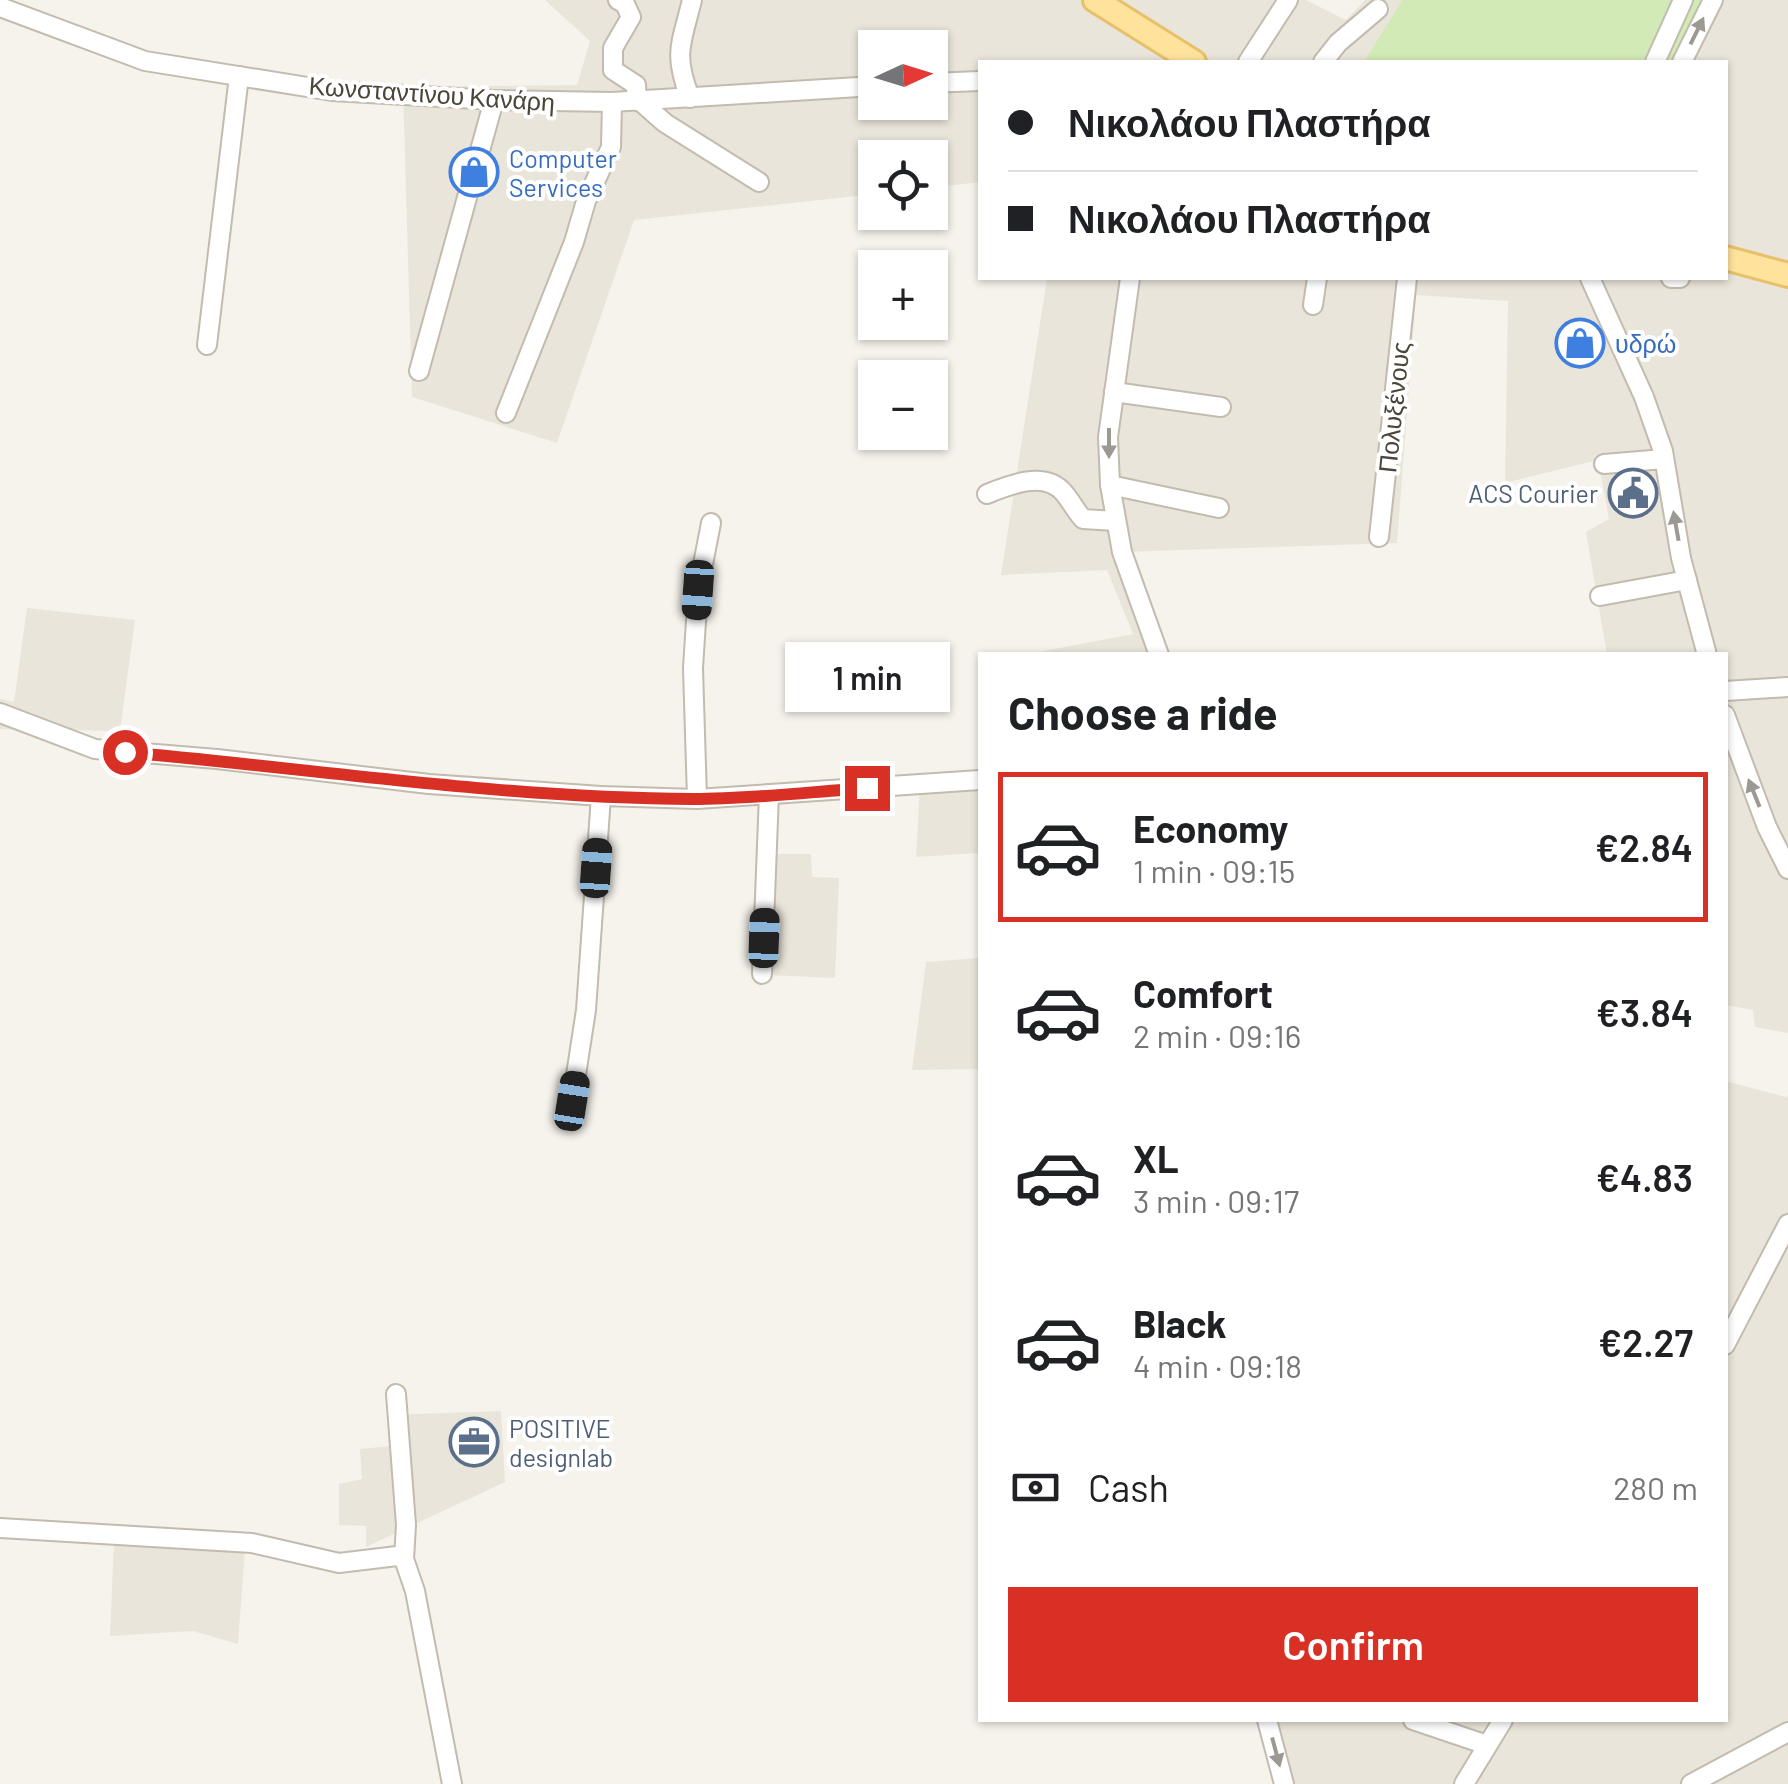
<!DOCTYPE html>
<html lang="en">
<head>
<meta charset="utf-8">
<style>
  body { margin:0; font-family:Barlow,sans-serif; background:#f6f6f6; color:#202124; height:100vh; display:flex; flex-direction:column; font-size:38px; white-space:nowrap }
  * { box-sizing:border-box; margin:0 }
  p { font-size:32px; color:#757577 }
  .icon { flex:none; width:55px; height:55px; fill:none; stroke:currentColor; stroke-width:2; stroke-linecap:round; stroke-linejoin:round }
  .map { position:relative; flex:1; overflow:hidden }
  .side { position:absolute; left:978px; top:652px; width:750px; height:1070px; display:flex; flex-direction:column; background:#fff; border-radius:0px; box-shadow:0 2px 8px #0004 }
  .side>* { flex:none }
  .banner { position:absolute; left:978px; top:60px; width:750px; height:220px; border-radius:0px; box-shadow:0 2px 8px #0004; display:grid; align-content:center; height:220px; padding:0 30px; background:#fff }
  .needle { width:65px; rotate:86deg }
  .buttons { position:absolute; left:858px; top:30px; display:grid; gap:20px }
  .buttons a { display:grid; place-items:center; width:90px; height:90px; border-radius:0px; background:#fff; box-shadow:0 2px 8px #0004; font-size:50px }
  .end { position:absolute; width:45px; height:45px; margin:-22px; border:12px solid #d93025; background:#fff; box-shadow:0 0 0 5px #fff }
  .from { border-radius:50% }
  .bubble { position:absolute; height:70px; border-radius:0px; background:#fff; box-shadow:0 2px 8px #0004; font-size:32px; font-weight:600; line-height:70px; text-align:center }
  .car { position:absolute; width:30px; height:60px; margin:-30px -15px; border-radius:12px; box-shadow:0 0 8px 2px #0007; background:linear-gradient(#222 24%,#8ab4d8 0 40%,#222 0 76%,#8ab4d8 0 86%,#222 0) }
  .banner b { display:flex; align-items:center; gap:35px; height:95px; font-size:38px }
  .banner b+b { border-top:2px solid #e0e0e0 }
  .banner i { width:25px; height:25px; background:#202124 }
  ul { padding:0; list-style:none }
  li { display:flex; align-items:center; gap:30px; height:150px; margin:0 20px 15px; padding:0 10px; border:5px solid transparent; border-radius:0px }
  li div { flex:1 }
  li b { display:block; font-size:38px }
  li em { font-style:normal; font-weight:600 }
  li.current { border-color:#d93025 }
  li>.icon { width:90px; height:90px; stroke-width:1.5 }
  h2 { padding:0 30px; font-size:45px; line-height:120px }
  .pay { display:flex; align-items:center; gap:25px; height:110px; padding:0 30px; font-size:38px }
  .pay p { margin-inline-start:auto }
  .primary-button { display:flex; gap:20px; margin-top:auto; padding:20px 30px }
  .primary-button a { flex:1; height:115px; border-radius:0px; background:#d93025; color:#fff; font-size:40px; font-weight:600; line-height:115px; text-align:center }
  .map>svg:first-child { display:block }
  .residential { fill:#eae5da; fill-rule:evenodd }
  .green { fill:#d2eab5 }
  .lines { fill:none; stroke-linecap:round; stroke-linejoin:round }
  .minor-casing { stroke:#c2bbae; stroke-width:22 }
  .major-casing { stroke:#e6c16a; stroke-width:28 }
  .minor { stroke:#fff; stroke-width:18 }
  .major { stroke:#ffe39c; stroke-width:22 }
  .oneway { fill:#9c9892 }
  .route { stroke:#d93025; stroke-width:12 }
  .labels { text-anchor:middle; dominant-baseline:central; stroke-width:8; stroke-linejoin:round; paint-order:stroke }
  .street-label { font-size:25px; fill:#4b4439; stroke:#fff }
  .shop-label { font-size:25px; fill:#366cbe; stroke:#fff; text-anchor:start }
  .service-label { font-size:25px; fill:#4e5e75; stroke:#fff; text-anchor:end }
</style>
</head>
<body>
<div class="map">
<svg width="1788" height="1784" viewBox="0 0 1788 1784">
  <rect width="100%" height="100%" fill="#f6f3ec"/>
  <!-- residential -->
  <g class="residential">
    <path d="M545 0H1306L1346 20 1365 0H1788V1033L1755 1027 1753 1010 1725 1005V655H1607L1586 532 1609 519 1598 460 1505 483 1508 301 1416 295 1397 543 1123 552 1159 655H1044V651L1133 634 1107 570 1001 575 1047 278H1725V62H980V182L930 188V158H875V194L634 220 557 443 412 397 403 87 577 85 590 41ZM875 48H930V102H875Z"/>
    <polygon points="27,608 135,620 120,731 0,729 0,699 14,702"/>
    <polygon points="980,780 980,853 916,857 920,784"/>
    <polygon points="772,854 811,854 812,877 839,878 835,978 767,975"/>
    <polygon points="980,958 980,1069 912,1070 926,962"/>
    <polygon points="1725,1081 1786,1097 1788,1095 1788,1784 1280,1784 1260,1720 1725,1720"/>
    <polygon points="501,1411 505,1482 366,1547 366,1526 339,1525 339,1484 362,1479 360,1449 391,1446 392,1415"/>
    <polygon points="114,1541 245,1549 238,1644 193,1631 110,1636"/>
  </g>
  <!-- green -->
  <g class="green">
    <polygon points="1402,0 1672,0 1643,62 1364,62"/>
    <polygon points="1694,0 1706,0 1675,62 1665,62"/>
  </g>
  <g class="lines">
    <!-- minor casing -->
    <g class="minor-casing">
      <g id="minor">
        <polyline points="618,0 625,4 631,17 613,48 613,70 636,85 637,101"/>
        <polyline points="0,7 145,61 332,91 494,100 612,102 875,86"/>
        <polyline points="1248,62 1288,0"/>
        <polyline points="1323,62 1338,43 1378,9"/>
        <polyline points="1655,62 1683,0"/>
        <polyline points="1682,62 1713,0"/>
        <polyline points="930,83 980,81"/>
        <path d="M690 98C673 53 681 45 692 0"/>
        <polyline points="640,101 665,123 759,182"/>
        <polyline points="1130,278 1108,437 1110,485 1122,552 1159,655"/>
        <polyline points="1590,278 1644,397 1663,451 1681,558 1707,655"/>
        <polyline points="1671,278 1680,278"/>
        <polyline points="1313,305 1317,278"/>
        <polyline points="207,345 239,76"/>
        <polyline points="419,371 494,100"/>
        <polyline points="1114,392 1221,407"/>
        <polyline points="506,413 574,242 586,201 611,147 612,102"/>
        <polyline points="1604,464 1664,459"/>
        <polyline points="1110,485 1219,508"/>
        <path d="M987 494C1009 485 1045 470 1064 493 1071 501 1075 510 1083 519L1116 521"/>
        <polyline points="1379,537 1407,278"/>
        <polyline points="1600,596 1687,580"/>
        <polyline points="1725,691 1788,687"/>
        <polyline points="0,713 95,749 217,759 429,784 601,796 697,799 980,780"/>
        <polyline points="1725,715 1767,827 1788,869"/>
        <polyline points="697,799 693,668 698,590 711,523"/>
        <polyline points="762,974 769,794"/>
        <polyline points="572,1101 586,1010 601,796"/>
        <polyline points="1725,1345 1788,1224"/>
        <polyline points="396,1394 406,1525 404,1559"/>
        <polyline points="0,1528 252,1543 339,1563 397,1556 404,1559 415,1591 452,1784"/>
        <polyline points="1267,1720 1284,1784"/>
        <polyline points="1413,1720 1487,1745"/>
        <polyline points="1464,1784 1503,1720"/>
        <polyline points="1691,1784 1788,1732"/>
      </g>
    </g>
    <!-- major casing -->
    <g class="major-casing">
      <g id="major">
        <polyline points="1095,0 1194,62"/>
        <polyline points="1725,258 1788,275"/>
      </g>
    </g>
    <!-- minor -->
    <use href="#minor" class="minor"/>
    <!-- major -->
    <use href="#major" class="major"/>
  </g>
  <!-- one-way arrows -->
  <defs><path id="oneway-solid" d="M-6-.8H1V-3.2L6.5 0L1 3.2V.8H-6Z" transform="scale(2.5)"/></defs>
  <g class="oneway">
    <use href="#oneway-solid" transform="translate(1697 31) rotate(-64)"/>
    <use href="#oneway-solid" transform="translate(1109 443) rotate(90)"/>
    <use href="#oneway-solid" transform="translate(1676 526) rotate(-100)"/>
    <use href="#oneway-solid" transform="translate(1754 793) rotate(-112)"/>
    <use href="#oneway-solid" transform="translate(1276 1752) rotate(75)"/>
  </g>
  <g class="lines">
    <!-- route -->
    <path class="route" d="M125 752C314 769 503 798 693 799 750 799 809 792 867 788"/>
  </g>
  <!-- icons -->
  <defs>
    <g id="shop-ring" transform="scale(2.5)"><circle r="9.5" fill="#fff" stroke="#3f7fe0" stroke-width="1.5"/><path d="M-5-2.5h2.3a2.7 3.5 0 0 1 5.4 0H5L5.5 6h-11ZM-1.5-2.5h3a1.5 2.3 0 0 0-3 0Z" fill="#3f7fe0"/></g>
    <g id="civic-ring" transform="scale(2.5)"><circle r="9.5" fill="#fff" stroke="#5c6f8a" stroke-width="1.5"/><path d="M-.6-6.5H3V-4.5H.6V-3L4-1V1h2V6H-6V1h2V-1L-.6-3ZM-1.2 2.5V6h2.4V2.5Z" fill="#5c6f8a"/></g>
    <g id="office-ring" transform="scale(2.5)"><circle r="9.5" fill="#fff" stroke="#5c6f8a" stroke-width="1.5"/><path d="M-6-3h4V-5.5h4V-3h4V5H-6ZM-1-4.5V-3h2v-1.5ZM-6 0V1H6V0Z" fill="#5c6f8a"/></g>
  </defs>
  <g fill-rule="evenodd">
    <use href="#shop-ring" x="474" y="172"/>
    <use href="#shop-ring" x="1580" y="343"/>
    <use href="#civic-ring" x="1633" y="493"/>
    <use href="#office-ring" x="474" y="1442"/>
  </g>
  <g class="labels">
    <!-- street labels -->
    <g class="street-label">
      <text transform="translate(432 93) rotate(4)">Κωνσταντίνου Κανάρη</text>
      <text transform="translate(1393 407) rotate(-84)">Πολυξένους</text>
    </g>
    <!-- shop labels -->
    <g class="shop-label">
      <text x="509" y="158">Computer<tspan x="509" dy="29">Services</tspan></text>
      <text x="1615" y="343">υδρώ</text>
    </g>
    <!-- service labels -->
    <g class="service-label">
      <text x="1598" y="493">ACS Courier</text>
      <text x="509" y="1428" text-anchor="start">POSITIVE<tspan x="509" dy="29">designlab</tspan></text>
    </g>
  </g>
</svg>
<div class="buttons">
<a><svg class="needle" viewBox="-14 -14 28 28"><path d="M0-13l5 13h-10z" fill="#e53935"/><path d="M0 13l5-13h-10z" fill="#757577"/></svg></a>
<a><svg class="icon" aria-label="locate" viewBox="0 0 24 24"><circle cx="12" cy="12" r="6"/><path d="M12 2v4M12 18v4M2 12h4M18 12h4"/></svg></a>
<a>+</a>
<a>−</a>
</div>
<i class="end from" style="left:125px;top:752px"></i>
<i class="end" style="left:867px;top:788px"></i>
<div class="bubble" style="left:785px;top:642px;width:165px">1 min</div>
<i class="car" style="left:698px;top:590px;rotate:184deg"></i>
<i class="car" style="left:596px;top:868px;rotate:4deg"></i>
<i class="car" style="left:764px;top:938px;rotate:2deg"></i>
<i class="car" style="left:572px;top:1101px;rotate:9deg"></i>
<div class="banner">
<b><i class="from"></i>Νικολάου Πλαστήρα</b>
<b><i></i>Νικολάου Πλαστήρα</b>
</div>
<section class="side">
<h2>Choose a ride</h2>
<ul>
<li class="current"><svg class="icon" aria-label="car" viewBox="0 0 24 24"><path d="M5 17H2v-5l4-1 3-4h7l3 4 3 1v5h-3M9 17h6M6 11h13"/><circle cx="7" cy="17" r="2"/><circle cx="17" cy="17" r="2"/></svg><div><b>Economy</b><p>1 min · 09:15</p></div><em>€2.84</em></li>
<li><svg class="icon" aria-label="car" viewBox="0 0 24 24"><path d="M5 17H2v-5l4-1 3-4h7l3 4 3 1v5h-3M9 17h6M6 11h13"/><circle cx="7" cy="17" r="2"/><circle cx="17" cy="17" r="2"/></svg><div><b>Comfort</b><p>2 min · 09:16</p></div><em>€3.84</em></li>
<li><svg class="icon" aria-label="car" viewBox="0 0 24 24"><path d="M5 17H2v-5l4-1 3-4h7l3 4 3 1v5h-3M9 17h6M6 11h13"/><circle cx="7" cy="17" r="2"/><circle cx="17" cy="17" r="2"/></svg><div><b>XL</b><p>3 min · 09:17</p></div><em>€4.83</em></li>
<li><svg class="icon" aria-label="car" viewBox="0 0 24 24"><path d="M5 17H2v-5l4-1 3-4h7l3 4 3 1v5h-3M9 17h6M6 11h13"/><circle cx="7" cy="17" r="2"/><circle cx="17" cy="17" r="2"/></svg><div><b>Black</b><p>4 min · 09:18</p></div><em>€2.27</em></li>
</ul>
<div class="pay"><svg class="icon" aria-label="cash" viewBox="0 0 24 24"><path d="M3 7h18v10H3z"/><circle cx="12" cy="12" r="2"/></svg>Cash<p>280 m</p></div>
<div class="primary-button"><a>Confirm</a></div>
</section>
</div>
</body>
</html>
